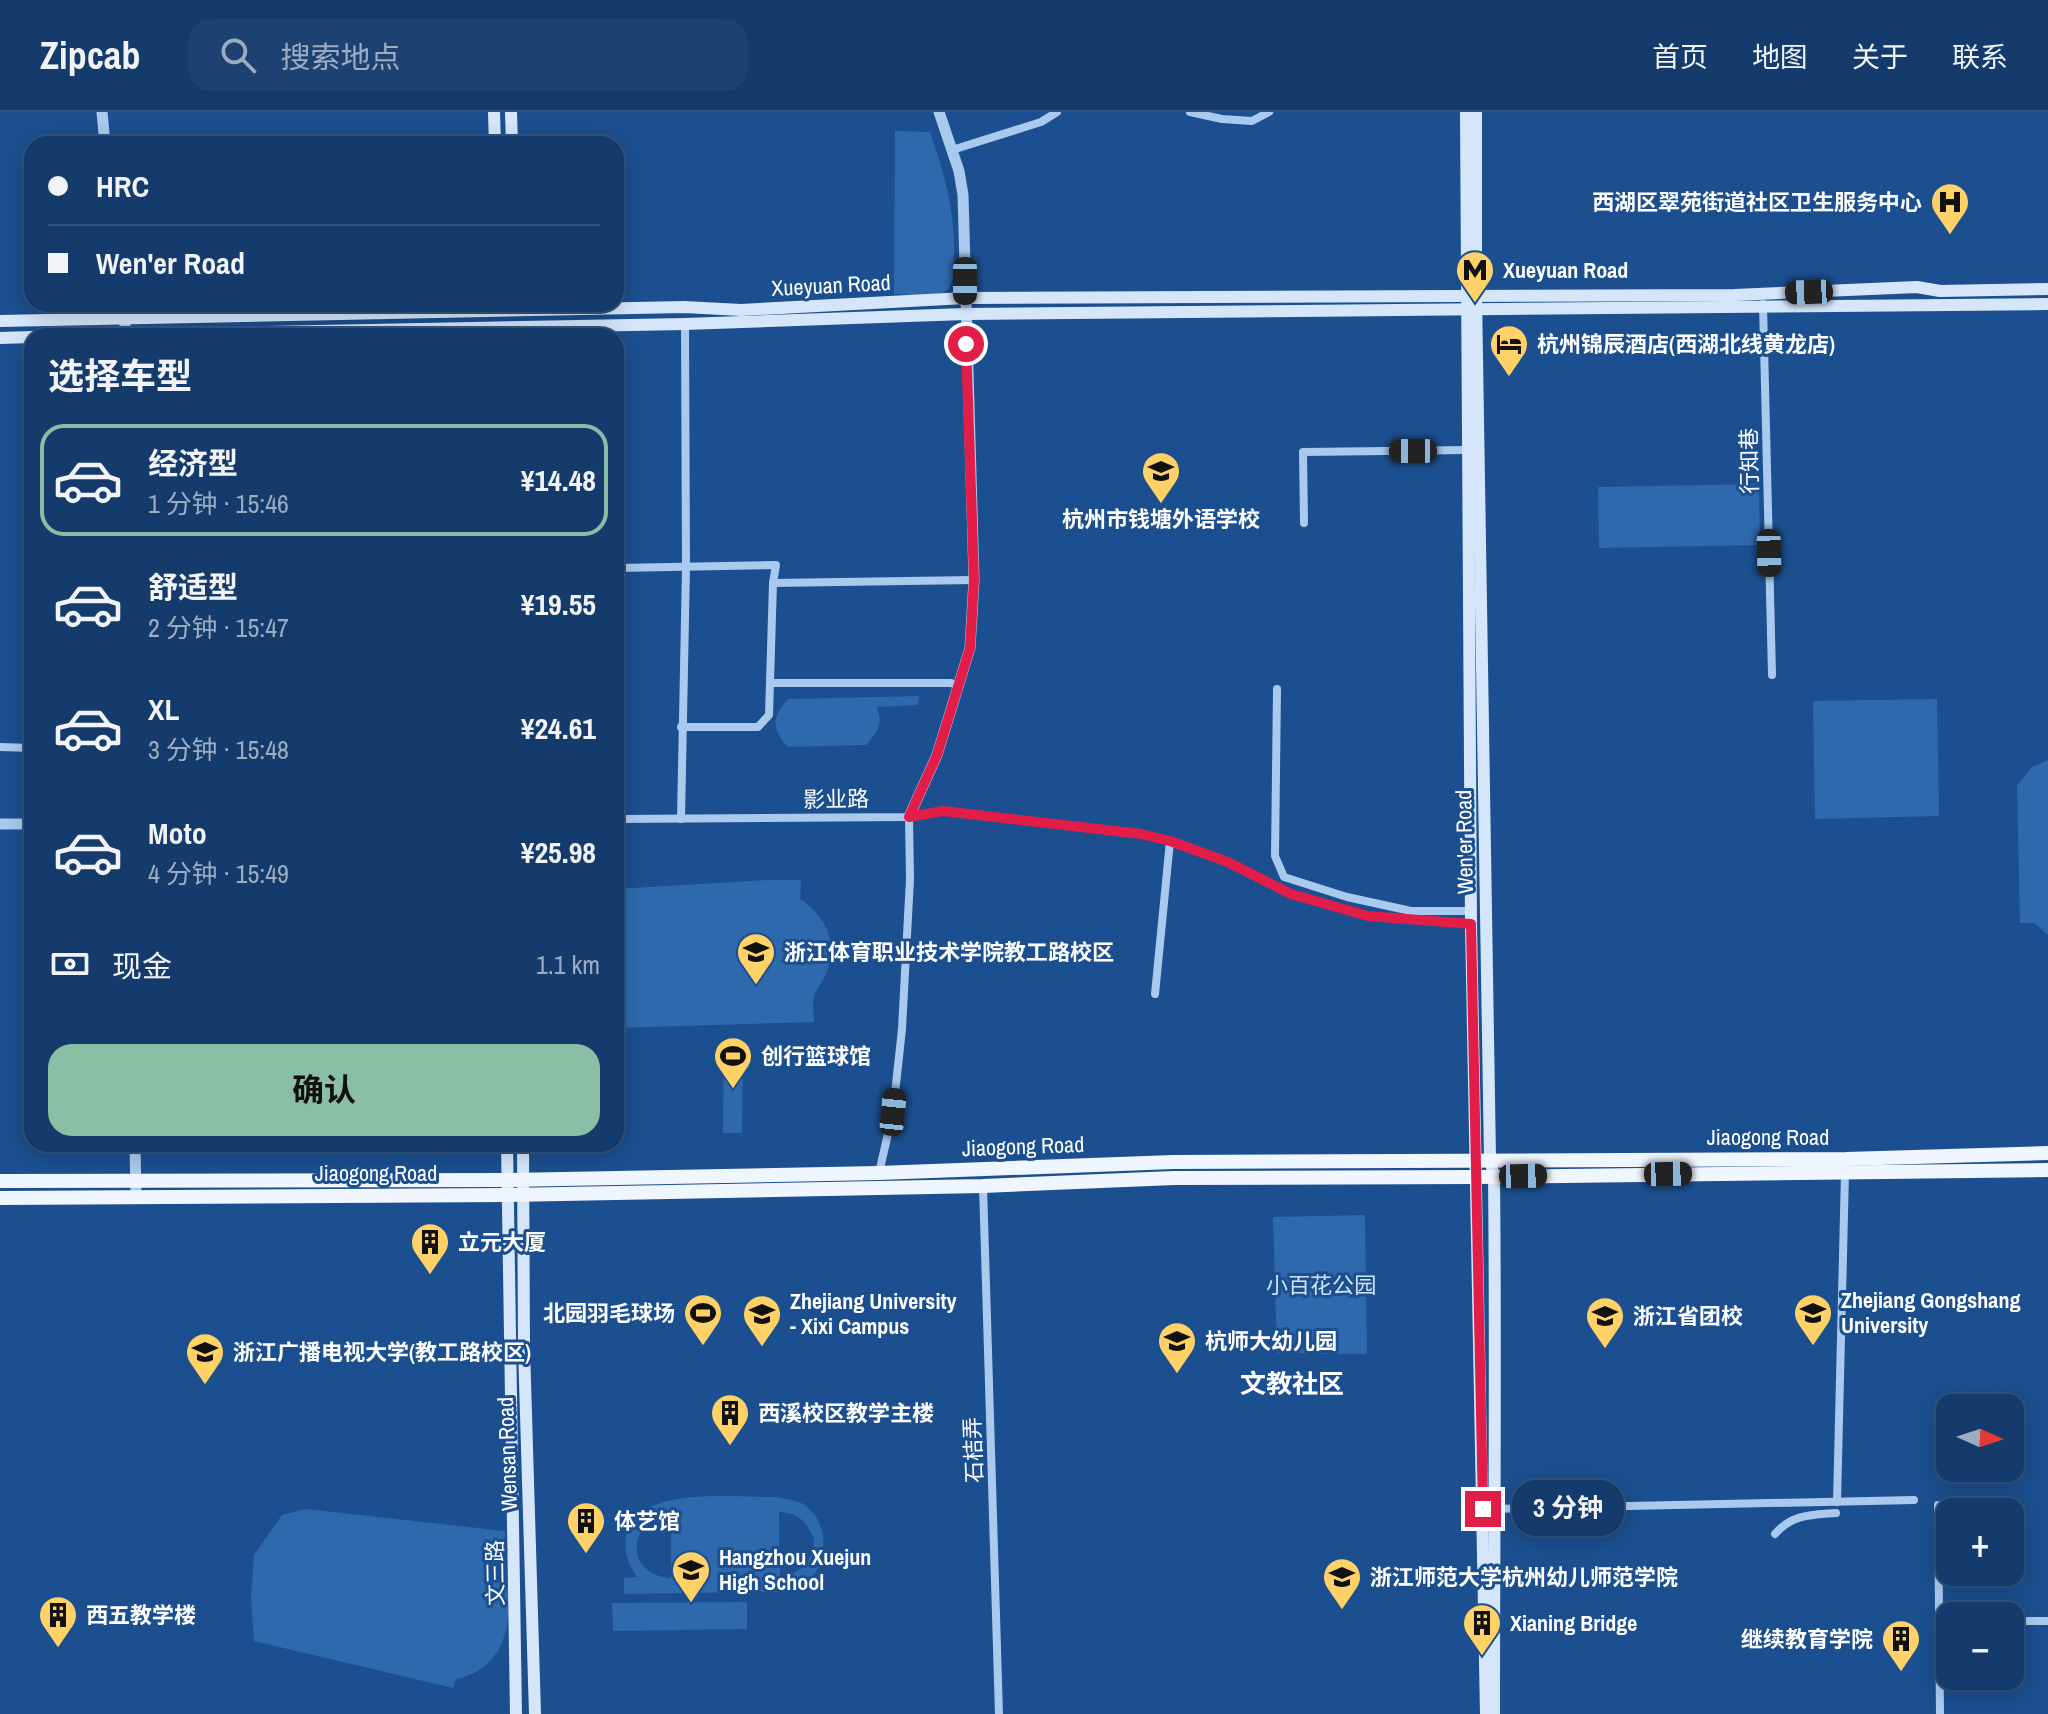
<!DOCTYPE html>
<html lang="zh">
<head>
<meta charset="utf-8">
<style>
  body { margin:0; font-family:"Archivo Narrow","Noto Sans SC",sans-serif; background:#1d4271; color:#f1f3f6; height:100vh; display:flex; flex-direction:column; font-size:30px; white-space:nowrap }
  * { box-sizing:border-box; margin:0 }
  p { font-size:26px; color:#9dadc1 }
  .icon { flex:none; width:44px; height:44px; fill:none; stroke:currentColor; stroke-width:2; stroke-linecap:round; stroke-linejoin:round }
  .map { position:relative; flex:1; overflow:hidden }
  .drawer { position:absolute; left:24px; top:216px; width:600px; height:824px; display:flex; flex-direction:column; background:#143b6b; border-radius:24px; box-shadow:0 4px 20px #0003,0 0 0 2px #33557e }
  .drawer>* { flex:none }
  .banner { position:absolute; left:24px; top:24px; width:600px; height:176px; border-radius:24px; box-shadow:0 4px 20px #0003,0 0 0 2px #33557e; display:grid; align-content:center; height:176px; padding:0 24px; background:#143b6b }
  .needle { width:52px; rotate:93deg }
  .fabs { position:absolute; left:1936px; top:1282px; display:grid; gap:16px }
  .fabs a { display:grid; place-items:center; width:88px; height:88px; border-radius:16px; background:#143b6b; box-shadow:0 4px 20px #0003,0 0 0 2px #33557e; font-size:40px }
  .end { position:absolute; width:36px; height:36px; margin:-18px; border:10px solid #e11d48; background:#fff; box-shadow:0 0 0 4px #fff }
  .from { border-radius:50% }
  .bubble { position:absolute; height:56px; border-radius:24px; background:#143b6b; box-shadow:0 4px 20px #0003,0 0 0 2px #33557e; font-size:26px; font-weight:700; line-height:56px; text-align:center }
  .car { position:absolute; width:24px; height:48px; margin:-24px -12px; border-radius:10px; box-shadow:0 0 6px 2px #0007; background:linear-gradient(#222 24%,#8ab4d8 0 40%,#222 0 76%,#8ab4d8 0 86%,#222 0) }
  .banner b { display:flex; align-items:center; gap:28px; height:76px; font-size:30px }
  .banner b+b { border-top:2px solid #33557e }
  .banner i { width:20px; height:20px; background:#f1f3f6 }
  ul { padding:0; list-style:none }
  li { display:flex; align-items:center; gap:24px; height:112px; margin:0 16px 12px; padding:0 8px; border:4px solid transparent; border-radius:24px }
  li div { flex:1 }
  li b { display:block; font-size:30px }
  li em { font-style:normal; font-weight:700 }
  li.current { border-color:#8abfa5 }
  li>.icon { width:72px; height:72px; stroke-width:1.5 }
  h2 { padding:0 24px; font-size:36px; line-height:96px }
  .pay { display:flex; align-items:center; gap:20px; height:88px; padding:0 24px; font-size:30px }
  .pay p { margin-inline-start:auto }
  .cta { display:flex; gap:16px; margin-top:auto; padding:16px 24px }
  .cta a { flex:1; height:92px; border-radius:24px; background:#8abfa5; color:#111; font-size:32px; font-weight:700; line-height:92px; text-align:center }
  header { display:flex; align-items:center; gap:48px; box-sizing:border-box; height:112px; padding:0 40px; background:#143b6b; border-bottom:2px solid #33557e }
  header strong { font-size:38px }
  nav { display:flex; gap:44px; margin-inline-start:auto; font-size:28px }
  .search { width:560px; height:72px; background:#1d4271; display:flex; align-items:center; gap:20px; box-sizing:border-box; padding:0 28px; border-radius:24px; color:#9dadc1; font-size:30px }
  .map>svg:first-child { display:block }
  .green { fill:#2e69ad; fill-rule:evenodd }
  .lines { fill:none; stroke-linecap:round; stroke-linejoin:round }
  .minor { stroke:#a9c9ee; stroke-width:8 }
  .tertiary { stroke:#a9c9ee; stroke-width:11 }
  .secondary { stroke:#d6e6fa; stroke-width:12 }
  .primary { stroke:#f0f6ff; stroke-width:14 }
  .route { stroke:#e11d48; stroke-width:10 }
  .labels { text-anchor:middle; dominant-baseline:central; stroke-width:6; stroke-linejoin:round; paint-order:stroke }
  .poi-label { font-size:22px; font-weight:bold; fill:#fff; stroke:#1b4f8f; text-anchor:start }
  .street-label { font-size:22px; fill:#fff; stroke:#1b4f8f }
  .park-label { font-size:22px; fill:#cfe3fa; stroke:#1b4f8f }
  .quarter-label { font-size:26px; font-weight:bold; fill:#fff; stroke:#1b4f8f }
</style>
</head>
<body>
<header>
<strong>Zipcab</strong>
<div class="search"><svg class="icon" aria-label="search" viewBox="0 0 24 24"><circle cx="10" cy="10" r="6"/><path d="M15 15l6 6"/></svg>搜索地点</div>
<nav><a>首页</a><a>地图</a><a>关于</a><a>联系</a></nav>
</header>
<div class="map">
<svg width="2048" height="1602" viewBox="0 0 2048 1602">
  <rect width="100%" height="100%" fill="#1b4f8f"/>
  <!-- green -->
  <g class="green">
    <path d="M895 19 930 20C946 67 955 97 954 147 953 157 955 169 948 177 938 188 908 182 894 182Z"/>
    <polygon points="1759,372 1760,433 1599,436 1598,375"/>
    <path d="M919 584 918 593 876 595C885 610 876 622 866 633L788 635C771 617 772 604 788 587Z"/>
    <polygon points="1937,587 1939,704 1815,707 1813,589"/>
    <polygon points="2048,648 2048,823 2034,811 2020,811 2017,673 2032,655"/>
    <path d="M767 768H801L800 787C826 804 839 831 826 862 823 870 816 877 814 884 812 892 814 902 814 910L616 916V777Z"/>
    <polygon points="724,935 743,936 742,1021 723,1021"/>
    <polygon points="1365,1103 1367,1242 1277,1241 1273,1105"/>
    <path d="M776 1385C786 1387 798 1388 806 1394 828 1411 828 1444 813 1464L821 1465 820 1479 624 1482V1466L637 1465C628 1452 624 1441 626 1425 633 1372 737 1386 776 1385ZM666 1400 671 1401V1466C626 1463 626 1413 666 1400ZM779 1400C798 1401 806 1409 814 1427 813 1449 802 1461 780 1465Z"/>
    <path d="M306 1397 505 1419 504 1438 492 1445C497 1452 503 1459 506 1466 508 1472 508 1479 508 1485 511 1523 498 1559 456 1567L453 1576 254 1529 251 1486 254 1443 282 1403Z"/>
    <polygon points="747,1490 747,1517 613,1519 612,1491"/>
  </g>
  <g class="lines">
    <!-- minor -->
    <g class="minor">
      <polyline points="1190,0 1222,7 1252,9 1269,0"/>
      <polyline points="952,38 1041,10 1057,0"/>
      <polyline points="1763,192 1772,563"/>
      <polyline points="1304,411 1303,340 1467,338"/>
      <polyline points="616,456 776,453 773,471 769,603 758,615 681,615"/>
      <polyline points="773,471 974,468"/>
      <polyline points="771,571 951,571 959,574"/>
      <polyline points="1277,577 1275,744 1284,765 1347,785 1411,799 1471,799"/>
      <polyline points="0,635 32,636"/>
      <polyline points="616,707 909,705 943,699 1141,722 1170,729 1228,750 1291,782 1368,804 1471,812"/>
      <polyline points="681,707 686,456 685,212"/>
      <polyline points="1155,882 1170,729"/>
      <polyline points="879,1061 893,1000 902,917 910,767 909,705"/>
      <polyline points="983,1074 999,1602"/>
      <polyline points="1837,1390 1845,1061"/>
      <polyline points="1938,1393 1940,1602"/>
      <polyline points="1492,1397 1914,1388"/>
      <path d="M1775 1422C1792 1402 1812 1403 1836 1401"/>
      <polyline points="2010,1509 2048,1509"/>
    </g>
    <!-- tertiary -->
    <g class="tertiary">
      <polyline points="102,0 105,32"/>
      <polyline points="123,192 126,224"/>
      <polyline points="909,705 937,643 970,536 974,468 963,83 959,59 939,0"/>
      <polyline points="0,712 32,712"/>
      <polyline points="135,1032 136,1084"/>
    </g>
    <!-- secondary -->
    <g class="secondary">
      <polyline points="494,0 495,32"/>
      <polyline points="511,0 512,32"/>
      <polyline points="1466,0 1471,812 1486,1602"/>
      <path d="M1476 0V183L1490 1047 1494 1064C1496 1243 1494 1423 1494 1602"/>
      <polyline points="0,209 684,195 741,198 965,186 1735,183 1917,175 1940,179 2048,177"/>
      <polyline points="52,224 685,212 965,202 2048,192"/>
      <polyline points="0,226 32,225"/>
      <polyline points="507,1032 516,1602"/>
      <polyline points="523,1032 524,1236 535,1602"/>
    </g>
    <!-- primary -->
    <g class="primary">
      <polyline points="0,1069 507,1068 879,1061 1173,1050 1846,1047 2048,1041"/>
      <polyline points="0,1086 507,1083 983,1074 1174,1066 1475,1065 2048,1058"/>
    </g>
  </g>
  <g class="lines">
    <!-- route -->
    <polyline class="route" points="966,232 974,468 970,536 937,643 909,705 943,699 1141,722 1170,729 1228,750 1291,782 1368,804 1471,812 1483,1397"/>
  </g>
  <!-- icons -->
  <defs>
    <g id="hospital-pin" transform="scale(2)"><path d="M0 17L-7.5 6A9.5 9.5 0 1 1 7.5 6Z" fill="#ffd166" stroke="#1b4f8f"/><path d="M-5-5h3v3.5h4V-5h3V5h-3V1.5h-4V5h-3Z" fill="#111"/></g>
    <g id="metro-pin" transform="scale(2)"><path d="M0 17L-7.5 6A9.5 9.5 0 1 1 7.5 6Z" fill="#ffd166" stroke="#1b4f8f"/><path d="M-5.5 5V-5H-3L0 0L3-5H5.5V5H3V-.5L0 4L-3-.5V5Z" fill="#111"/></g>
    <g id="hotel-pin" transform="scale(2)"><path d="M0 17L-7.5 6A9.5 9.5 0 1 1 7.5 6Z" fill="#ffd166" stroke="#1b4f8f"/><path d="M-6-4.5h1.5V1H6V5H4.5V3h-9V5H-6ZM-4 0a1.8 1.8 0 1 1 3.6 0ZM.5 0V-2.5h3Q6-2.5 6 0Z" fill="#111"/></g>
    <g id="school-pin" transform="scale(2)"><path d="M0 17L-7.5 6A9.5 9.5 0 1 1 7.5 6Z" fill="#ffd166" stroke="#1b4f8f"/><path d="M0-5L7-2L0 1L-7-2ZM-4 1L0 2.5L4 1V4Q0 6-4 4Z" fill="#111"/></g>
    <g id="stadium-pin" transform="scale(2)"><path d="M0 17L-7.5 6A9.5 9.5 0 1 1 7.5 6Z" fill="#ffd166" stroke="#1b4f8f"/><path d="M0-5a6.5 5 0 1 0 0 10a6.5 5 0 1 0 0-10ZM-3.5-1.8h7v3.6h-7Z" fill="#111"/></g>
    <g id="building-pin" transform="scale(2)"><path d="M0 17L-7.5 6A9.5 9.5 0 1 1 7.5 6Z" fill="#ffd166" stroke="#1b4f8f"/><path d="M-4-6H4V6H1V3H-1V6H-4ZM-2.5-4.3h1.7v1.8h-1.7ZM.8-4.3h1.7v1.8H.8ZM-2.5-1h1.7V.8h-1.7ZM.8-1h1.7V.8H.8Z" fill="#111"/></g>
    <g id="university-pin" transform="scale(2)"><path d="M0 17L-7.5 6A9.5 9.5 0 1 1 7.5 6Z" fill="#ffd166" stroke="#1b4f8f"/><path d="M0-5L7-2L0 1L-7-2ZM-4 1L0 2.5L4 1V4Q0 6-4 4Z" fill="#111"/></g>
  </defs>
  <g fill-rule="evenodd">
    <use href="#hospital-pin" x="1950" y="90"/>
    <use href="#metro-pin" x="1475" y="158"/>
    <use href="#hotel-pin" x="1509" y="232"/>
    <use href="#school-pin" x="1161" y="359"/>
    <use href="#school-pin" x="756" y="840"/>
    <use href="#stadium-pin" x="733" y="944"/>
    <use href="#building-pin" x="430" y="1130"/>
    <use href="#stadium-pin" x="703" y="1201"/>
    <use href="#university-pin" x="1813" y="1201"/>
    <use href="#university-pin" x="762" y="1202"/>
    <use href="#school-pin" x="1605" y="1204"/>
    <use href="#school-pin" x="1177" y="1229"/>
    <use href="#university-pin" x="205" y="1240"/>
    <use href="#building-pin" x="730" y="1301"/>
    <use href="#building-pin" x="586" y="1409"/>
    <use href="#school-pin" x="691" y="1458"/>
    <use href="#university-pin" x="1342" y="1465"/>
    <use href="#building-pin" x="58" y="1503"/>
    <use href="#building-pin" x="1482" y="1511"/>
    <use href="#building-pin" x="1901" y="1527"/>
  </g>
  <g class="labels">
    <!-- poi labels -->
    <g class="poi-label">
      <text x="1922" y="90" text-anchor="end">西湖区翠苑街道社区卫生服务中心</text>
      <text x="1503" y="158">Xueyuan Road</text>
      <text x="1537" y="232">杭州锦辰酒店(西湖北线黄龙店)</text>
      <text x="1161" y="407" text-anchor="middle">杭州市钱塘外语学校</text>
      <text x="784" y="840">浙江体育职业技术学院教工路校区</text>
      <text x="761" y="944">创行篮球馆</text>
      <text x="458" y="1130">立元大厦</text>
      <text x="1841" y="1188">Zhejiang Gongshang<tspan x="1841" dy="25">University</tspan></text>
      <text x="790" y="1189">Zhejiang University<tspan x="790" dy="25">- Xixi Campus</tspan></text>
      <text x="675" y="1201" text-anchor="end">北园羽毛球场</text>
      <text x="1633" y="1204">浙江省团校</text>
      <text x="1205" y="1229">杭师大幼儿园</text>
      <text x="233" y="1240">浙江广播电视大学(教工路校区)</text>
      <text x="758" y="1301">西溪校区教学主楼</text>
      <text x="614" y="1409">体艺馆</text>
      <text x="719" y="1445">Hangzhou Xuejun<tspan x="719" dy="25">High School</tspan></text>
      <text x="1370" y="1465">浙江师范大学杭州幼儿师范学院</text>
      <text x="86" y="1503">西五教学楼</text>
      <text x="1510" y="1511">Xianing Bridge</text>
      <text x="1873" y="1527" text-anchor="end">继续教育学院</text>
    </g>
    <!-- street labels -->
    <g class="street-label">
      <text transform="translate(831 173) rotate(-3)">Xueyuan Road</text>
      <text transform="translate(1749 349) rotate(-91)">行知巷</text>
      <text transform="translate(836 687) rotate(-1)">影业路</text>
      <text transform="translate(1464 730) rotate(-91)">Wen'er Road</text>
      <text x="1768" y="1025">Jiaogong Road</text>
      <text transform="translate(1023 1034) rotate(-2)">Jiaogong Road</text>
      <text x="376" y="1061">Jiaogong Road</text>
      <text transform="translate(973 1338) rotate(-92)">石桔弄</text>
      <text transform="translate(507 1342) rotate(-92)">Wensan Road</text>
      <text transform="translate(495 1461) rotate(-91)">文三路</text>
    </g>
    <!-- park labels -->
    <g class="park-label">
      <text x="1321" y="1173">小百花公园</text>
    </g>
    <!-- quarter labels -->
    <g class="quarter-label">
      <text x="1292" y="1271">文教社区</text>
    </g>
  </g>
</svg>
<div class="fabs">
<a><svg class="needle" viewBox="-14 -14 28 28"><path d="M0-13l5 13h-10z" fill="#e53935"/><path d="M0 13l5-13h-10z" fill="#9dadc1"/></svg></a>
<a>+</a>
<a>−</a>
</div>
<i class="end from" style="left:966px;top:232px"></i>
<i class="end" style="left:1483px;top:1397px"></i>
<div class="bubble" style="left:1512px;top:1368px;width:112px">3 分钟</div>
<i class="car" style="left:965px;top:169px;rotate:180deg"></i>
<i class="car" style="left:1809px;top:180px;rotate:268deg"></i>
<i class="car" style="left:1413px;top:339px;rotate:270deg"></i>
<i class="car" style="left:1769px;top:441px;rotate:179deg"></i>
<i class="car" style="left:893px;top:1000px;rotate:6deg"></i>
<i class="car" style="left:1668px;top:1062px;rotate:89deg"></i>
<i class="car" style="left:1523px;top:1064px;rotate:89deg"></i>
<div class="banner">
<b><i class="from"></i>HRC</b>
<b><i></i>Wen'er Road</b>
</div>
<section class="drawer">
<h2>选择车型</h2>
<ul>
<li class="current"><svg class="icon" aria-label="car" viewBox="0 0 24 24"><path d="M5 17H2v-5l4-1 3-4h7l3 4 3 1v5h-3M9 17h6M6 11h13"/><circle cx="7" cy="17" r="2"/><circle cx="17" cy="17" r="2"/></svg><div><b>经济型</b><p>1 分钟 · 15:46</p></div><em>¥14.48</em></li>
<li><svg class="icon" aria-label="car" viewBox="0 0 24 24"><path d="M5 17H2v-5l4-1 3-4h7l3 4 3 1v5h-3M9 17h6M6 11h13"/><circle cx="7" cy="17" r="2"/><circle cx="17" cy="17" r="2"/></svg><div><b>舒适型</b><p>2 分钟 · 15:47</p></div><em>¥19.55</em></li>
<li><svg class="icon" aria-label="car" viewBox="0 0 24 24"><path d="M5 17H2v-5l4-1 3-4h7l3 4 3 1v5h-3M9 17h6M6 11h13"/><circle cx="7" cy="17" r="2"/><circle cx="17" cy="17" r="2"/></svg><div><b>XL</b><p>3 分钟 · 15:48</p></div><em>¥24.61</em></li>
<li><svg class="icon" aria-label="car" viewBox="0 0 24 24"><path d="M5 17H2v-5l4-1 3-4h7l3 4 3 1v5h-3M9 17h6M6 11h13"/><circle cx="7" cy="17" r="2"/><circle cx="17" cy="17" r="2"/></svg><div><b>Moto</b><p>4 分钟 · 15:49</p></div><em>¥25.98</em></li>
</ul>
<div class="pay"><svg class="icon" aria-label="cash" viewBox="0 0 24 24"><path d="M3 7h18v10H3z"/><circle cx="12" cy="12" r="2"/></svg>现金<p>1.1 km</p></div>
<div class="cta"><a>确认</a></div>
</section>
</div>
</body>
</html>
